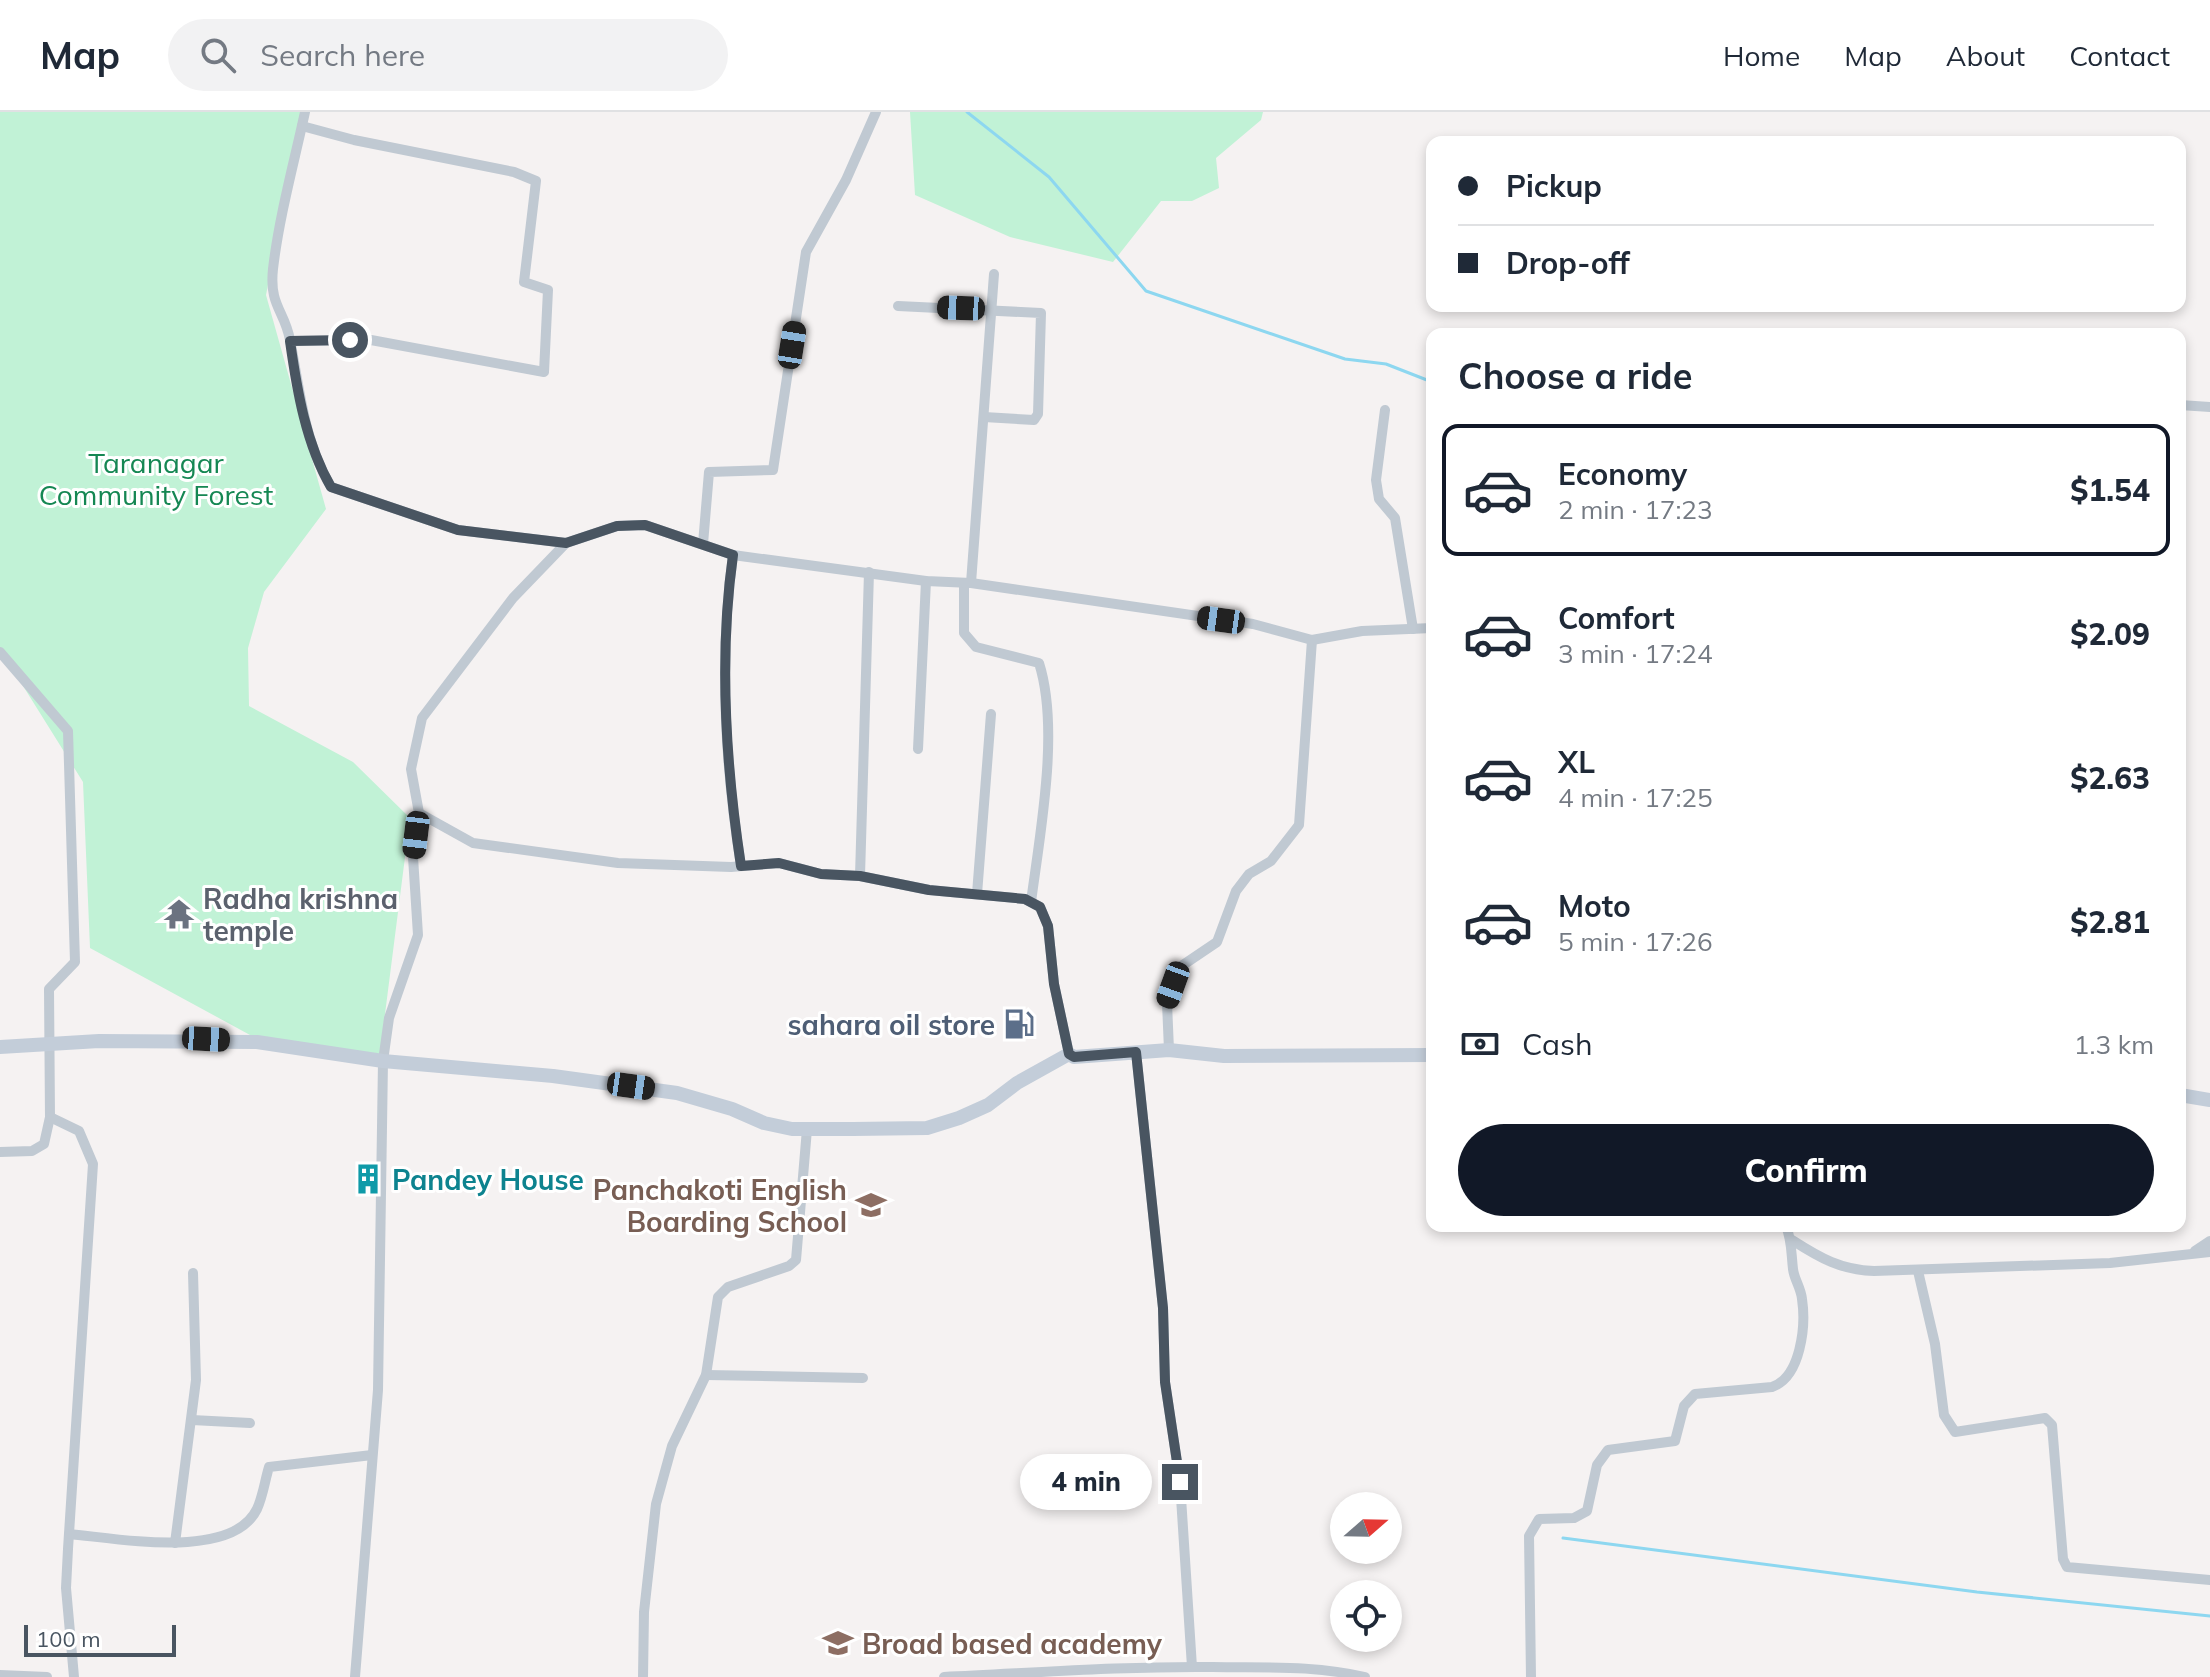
<!DOCTYPE html>
<html lang="en">
<head>
<meta charset="utf-8">
<style>
  body { margin:0; font-family:Mulish,sans-serif; background:#f2f2f3; color:#1f2937; height:100vh; display:flex; flex-direction:column; font-size:30px; white-space:nowrap }
  * { box-sizing:border-box; margin:0 }
  p { font-size:26px; color:#747a83 }
  .icon { flex:none; width:44px; height:44px; fill:none; stroke:currentColor; stroke-width:2; stroke-linecap:round; stroke-linejoin:round }
  .map { position:relative; flex:1; overflow:hidden }
  .details { position:absolute; left:1426px; top:216px; width:760px; height:904px; display:flex; flex-direction:column; background:#fff; border-radius:16px; box-shadow:0 4px 12px #0003 }
  .details>* { flex:none }
  .hud { position:absolute; left:1426px; top:24px; width:760px; height:176px; border-radius:16px; box-shadow:0 4px 12px #0003; display:grid; align-content:center; height:176px; padding:0 32px; background:#fff }
  .needle { width:52px; rotate:70deg }
  .tools { position:absolute; left:1330px; top:1380px; display:grid; gap:16px }
  .tools a { display:grid; place-items:center; width:72px; height:72px; border-radius:50%; background:#fff; box-shadow:0 4px 12px #0003; font-size:40px }
  .scale { position:absolute; left:24px; bottom:20px; width:152px; box-sizing:border-box; padding-left:8px; border:4px solid #495561; border-top:0; font-size:22px; line-height:28px; white-space:nowrap; color:#495561; -webkit-text-stroke:6px #fff; paint-order:stroke }
  .end { position:absolute; width:36px; height:36px; margin:-18px; border:10px solid #495561; background:#fff; box-shadow:0 0 0 4px #fff }
  .from { border-radius:50% }
  .bubble { position:absolute; height:56px; border-radius:28px; background:#fff; box-shadow:0 4px 12px #0003; font-size:26px; font-weight:800; line-height:56px; text-align:center }
  .car { position:absolute; width:24px; height:48px; margin:-24px -12px; border-radius:10px; box-shadow:0 0 6px 2px #0007; background:linear-gradient(#222 24%,#8ab4d8 0 40%,#222 0 76%,#8ab4d8 0 86%,#222 0) }
  .hud b { display:flex; align-items:center; gap:28px; height:76px; font-size:30px }
  .hud b+b { border-top:2px solid #e0e1e3 }
  .hud i { width:20px; height:20px; background:#1f2937 }
  ul { padding:0; list-style:none }
  li { display:flex; align-items:center; gap:24px; height:132px; margin:0 16px 12px; padding:0 16px; border:4px solid transparent; border-radius:16px }
  li div { flex:1 }
  li b { display:block; font-size:30px }
  li em { font-style:normal; font-weight:800 }
  li.selected { border-color:#111827 }
  li>.icon { width:72px; height:72px; stroke-width:1.5 }
  h2 { padding:0 32px; font-size:36px; line-height:96px }
  .pay { display:flex; align-items:center; gap:20px; height:88px; padding:0 32px; font-size:30px }
  .pay p { margin-inline-start:auto }
  .primary-button { display:flex; gap:16px; margin-top:auto; padding:16px 32px }
  .primary-button a { flex:1; height:92px; border-radius:48px; background:#111827; color:#fff; font-size:32px; font-weight:800; line-height:92px; text-align:center }
  header { display:flex; align-items:center; gap:48px; box-sizing:border-box; height:112px; padding:0 40px; background:#fff; border-bottom:2px solid #e0e1e3 }
  header strong { font-size:38px }
  nav { display:flex; gap:44px; margin-inline-start:auto; font-size:28px }
  .search { width:560px; height:72px; background:#f2f2f3; display:flex; align-items:center; gap:20px; box-sizing:border-box; padding:0 28px; border-radius:44px; color:#747a83; font-size:30px }
  .map>svg:first-child { display:block }
  .green { fill:#c1f2d6 }
  .lines { fill:none; stroke-linecap:round; stroke-linejoin:round }
  .stream { stroke:#8dd7f0; stroke-width:3 }
  .street { stroke:#c0c9d2; stroke-width:10 }
  .secondary { stroke:#c3cdd9; stroke-width:14 }
  .route { stroke:#495561; stroke-width:10 }
  .labels { text-anchor:middle; dominant-baseline:central; stroke-width:6; stroke-linejoin:round; paint-order:stroke }
  .park-label { font-size:28px; fill:#158753; stroke:#fff }
  .worship-label { font-size:28px; font-weight:bold; fill:#5b616d; stroke:#fff; text-anchor:start }
  .service-label { font-size:28px; font-weight:bold; fill:#4e5e75; stroke:#fff; text-anchor:end }
  .culture-label { font-size:28px; font-weight:bold; fill:#0d838f; stroke:#fff; text-anchor:start }
  .education-label { font-size:28px; font-weight:bold; fill:#785e54; stroke:#fff; text-anchor:end }
</style>
</head>
<body>
<header>
<strong>Map</strong>
<div class="search"><svg class="icon" aria-label="search" viewBox="0 0 24 24"><circle cx="10" cy="10" r="6"/><path d="M15 15l6 6"/></svg>Search here</div>
<nav><a>Home</a><a>Map</a><a>About</a><a>Contact</a></nav>
</header>
<div class="map">
<svg width="2210" height="1565" viewBox="0 0 2210 1565">
  <rect width="100%" height="100%" fill="#f5f2f2"/>
  <!-- green -->
  <g class="green">
    <polygon points="0,0 302,0 266,183 326,397 264,480 248,536 249,594 353,650 410,706 379,949 274,936 90,836 83,670 0,537"/>
    <polygon points="910,0 1263,0 1261,8 1216,46 1219,76 1192,89 1161,89 1113,150 1010,125 915,83"/>
  </g>
  <g class="lines">
    <!-- stream -->
    <g class="stream">
      <polyline points="967,0 1049,65 1146,179 1345,247 1386,252 1432,270"/>
      <polyline points="1563,1426 1977,1480 2210,1504"/>
    </g>
    <!-- street -->
    <g class="street">
      <path d="M305 0C294 51 279 105 273 157 269 194 285 199 290 228 300 278 304 330 331 375L458 418 566 431"/>
      <polyline points="898,194 1041,201 1038,302 1034,308 984,305"/>
      <polyline points="290,229 371,228 544,260 548,178 524,170 536,69 514,60 354,28 302,14"/>
      <polyline points="2180,293 2210,295"/>
      <polyline points="1385,298 1376,368 1379,387 1395,406 1413,517"/>
      <polyline points="703,432 709,360 773,358 806,140 846,68 876,0"/>
      <path d="M733 443C719 544 725 653 741 754"/>
      <path d="M964 471V521L976 535 1039 551C1060 617 1040 721 1031 790"/>
      <polyline points="971,471 994,162"/>
      <polyline points="0,540 68,619 75,850 49,877 50,1005 44,1032 32,1039 0,1040"/>
      <polyline points="918,637 926,469"/>
      <polyline points="419,701 473,731 618,751 731,755 779,751 821,762 860,764 929,778 1025,787 1040,795 1048,814 1054,872 1069,942"/>
      <polyline points="860,764 869,460"/>
      <polyline points="977,782 991,602"/>
      <polyline points="1169,938 1167,891 1180,855 1217,830 1236,779 1249,762 1271,749 1299,713 1312,528"/>
      <polyline points="1136,940 1163,1196 1165,1270 1180,1370 1192,1555"/>
      <polyline points="50,1005 79,1019 93,1052 68,1437 66,1476 74,1565"/>
      <path d="M1792 1128C1820 1146 1841 1158 1874 1159L2110 1151 2210 1140"/>
      <polyline points="2195,1139 2210,1129"/>
      <polyline points="1918,1159 1935,1232 1944,1303 1955,1320 2045,1306 2052,1313 2063,1447 2067,1455 2210,1468"/>
      <polyline points="706,1263 863,1266"/>
      <polyline points="192,1308 250,1311"/>
      <path d="M69 1422C116 1426 232 1449 257 1397 263 1384 265 1368 269 1355L372 1343"/>
      <polyline points="175,1431 196,1268 193,1161"/>
      <polyline points="0,1563 47,1565"/>
      <polyline points="355,1565 378,1278 383,949 389,906 418,823 413,745 419,701 411,657 422,606 513,486 566,431 617,414 645,413 733,443 926,469 971,471 1253,512 1312,528 1362,519 1432,516"/>
      <polyline points="643,1565 644,1500 656,1392 672,1334 706,1263 718,1185 728,1175 789,1154 796,1148 807,1017"/>
      <path d="M944 1565C1033 1561 1124 1554 1213 1555 1265 1556 1314 1553 1365 1565"/>
      <path d="M1531 1565 1529 1424 1539 1407 1574 1406 1587 1399 1597 1353 1608 1338 1675 1329 1684 1294 1695 1282 1772 1275C1801 1265 1806 1214 1802 1187 1801 1176 1794 1167 1793 1157 1791 1140 1792 1129 1786 1114"/>
    </g>
    <!-- secondary -->
    <g class="secondary">
      <polyline points="0,935 99,929 257,930 383,949 553,964 677,981 732,997 764,1011 792,1017 853,1017 927,1016 959,1006 988,993 1017,971 1069,942 1074,945 1169,938 1224,944 1432,943"/>
      <polyline points="2180,983 2210,988"/>
    </g>
  </g>
  <g class="lines">
    <!-- route -->
    <path class="route" d="M350 228 290 229C297 279 306 332 331 375L458 418 566 431 617 414 645 413 733 443C719 542 726 655 741 754L779 751 821 762 860 764 929 778 1025 787 1040 795 1048 814 1054 872 1069 942 1074 945 1136 940 1163 1196 1165 1270 1180 1370"/>
  </g>
  <!-- icons -->
  <defs>
    <g id="temple-bare" transform="scale(2.4)"><path d="M0-6L5-2H3V0L6.5 2.5H4V6H1.5V3h-3V6H-4V2.5H-6.5L-3 0V-2H-5Z" fill="#6b7280" stroke="#fff" stroke-width="2.5" paint-order="stroke"/></g>
    <g id="fuel-bare" transform="scale(2.4)"><path d="M-5.5-6h7V0h2V4h1.3V-2.5L3-4.5l.8-.8L6-3V5H2.5V1h-1V6h-7ZM-4.2-4.7v3.2H.2V-4.7Z" fill="#5c6f8a" stroke="#fff" stroke-width="2.5" paint-order="stroke"/></g>
    <g id="building-bare" transform="scale(2.4)"><path d="M-4-6H4V6H1V3H-1V6H-4ZM-2.5-4.3h1.7v1.8h-1.7ZM.8-4.3h1.7v1.8H.8ZM-2.5-1h1.7V.8h-1.7ZM.8-1h1.7V.8H.8Z" fill="#0f9aa8" stroke="#fff" stroke-width="2.5" paint-order="stroke"/></g>
    <g id="school-bare" transform="scale(2.4)"><path d="M0-5L7-2L0 1L-7-2ZM-4 1L0 2.5L4 1V4Q0 6-4 4Z" fill="#8d6e63" stroke="#fff" stroke-width="2.5" paint-order="stroke"/></g>
  </defs>
  <g fill-rule="evenodd">
    <use href="#temple-bare" x="179" y="802"/>
    <use href="#fuel-bare" x="1019" y="912"/>
    <use href="#building-bare" x="368" y="1067"/>
    <use href="#school-bare" x="871" y="1093"/>
    <use href="#school-bare" x="838" y="1531"/>
  </g>
  <g class="labels">
    <!-- park labels -->
    <g class="park-label">
      <text x="156" y="350">Taranagar<tspan x="156" dy="32">Community Forest</tspan></text>
    </g>
    <!-- worship labels -->
    <g class="worship-label">
      <text x="203" y="786">Radha krishna<tspan x="203" dy="32">temple</tspan></text>
    </g>
    <!-- service labels -->
    <g class="service-label">
      <text x="995" y="912">sahara oil store</text>
    </g>
    <!-- culture labels -->
    <g class="culture-label">
      <text x="392" y="1067">Pandey House</text>
    </g>
    <!-- education labels -->
    <g class="education-label">
      <text x="847" y="1077">Panchakoti English<tspan x="847" dy="32">Boarding School</tspan></text>
      <text x="862" y="1531" text-anchor="start">Broad based academy</text>
    </g>
  </g>
</svg>
<div class="tools">
<a><svg class="needle" viewBox="-14 -14 28 28"><path d="M0-13l5 13h-10z" fill="#e53935"/><path d="M0 13l5-13h-10z" fill="#747a83"/></svg></a>
<a><svg class="icon" aria-label="locate" viewBox="0 0 24 24"><circle cx="12" cy="12" r="6"/><path d="M12 2v4M12 18v4M2 12h4M18 12h4"/></svg></a>
</div>
<div class="scale">100 m</div>
<i class="end from" style="left:350px;top:228px"></i>
<i class="end" style="left:1180px;top:1370px"></i>
<div class="bubble" style="left:1020px;top:1342px;width:132px">4 min</div>
<i class="car" style="left:961px;top:196px;rotate:272deg"></i>
<i class="car" style="left:792px;top:233px;rotate:9deg"></i>
<i class="car" style="left:1221px;top:508px;rotate:278deg"></i>
<i class="car" style="left:416px;top:723px;rotate:187deg"></i>
<i class="car" style="left:1173px;top:873px;rotate:200deg"></i>
<i class="car" style="left:206px;top:927px;rotate:93deg"></i>
<i class="car" style="left:631px;top:974px;rotate:98deg"></i>
<div class="hud">
<b><i class="from"></i>Pickup</b>
<b><i></i>Drop-off</b>
</div>
<section class="details">
<h2>Choose a ride</h2>
<ul>
<li class="selected"><svg class="icon" aria-label="car" viewBox="0 0 24 24"><path d="M5 17H2v-5l4-1 3-4h7l3 4 3 1v5h-3M9 17h6M6 11h13"/><circle cx="7" cy="17" r="2"/><circle cx="17" cy="17" r="2"/></svg><div><b>Economy</b><p>2 min · 17:23</p></div><em>$1.54</em></li>
<li><svg class="icon" aria-label="car" viewBox="0 0 24 24"><path d="M5 17H2v-5l4-1 3-4h7l3 4 3 1v5h-3M9 17h6M6 11h13"/><circle cx="7" cy="17" r="2"/><circle cx="17" cy="17" r="2"/></svg><div><b>Comfort</b><p>3 min · 17:24</p></div><em>$2.09</em></li>
<li><svg class="icon" aria-label="car" viewBox="0 0 24 24"><path d="M5 17H2v-5l4-1 3-4h7l3 4 3 1v5h-3M9 17h6M6 11h13"/><circle cx="7" cy="17" r="2"/><circle cx="17" cy="17" r="2"/></svg><div><b>XL</b><p>4 min · 17:25</p></div><em>$2.63</em></li>
<li><svg class="icon" aria-label="car" viewBox="0 0 24 24"><path d="M5 17H2v-5l4-1 3-4h7l3 4 3 1v5h-3M9 17h6M6 11h13"/><circle cx="7" cy="17" r="2"/><circle cx="17" cy="17" r="2"/></svg><div><b>Moto</b><p>5 min · 17:26</p></div><em>$2.81</em></li>
</ul>
<div class="pay"><svg class="icon" aria-label="cash" viewBox="0 0 24 24"><path d="M3 7h18v10H3z"/><circle cx="12" cy="12" r="2"/></svg>Cash<p>1.3 km</p></div>
<div class="primary-button"><a>Confirm</a></div>
</section>
</div>
</body>
</html>
